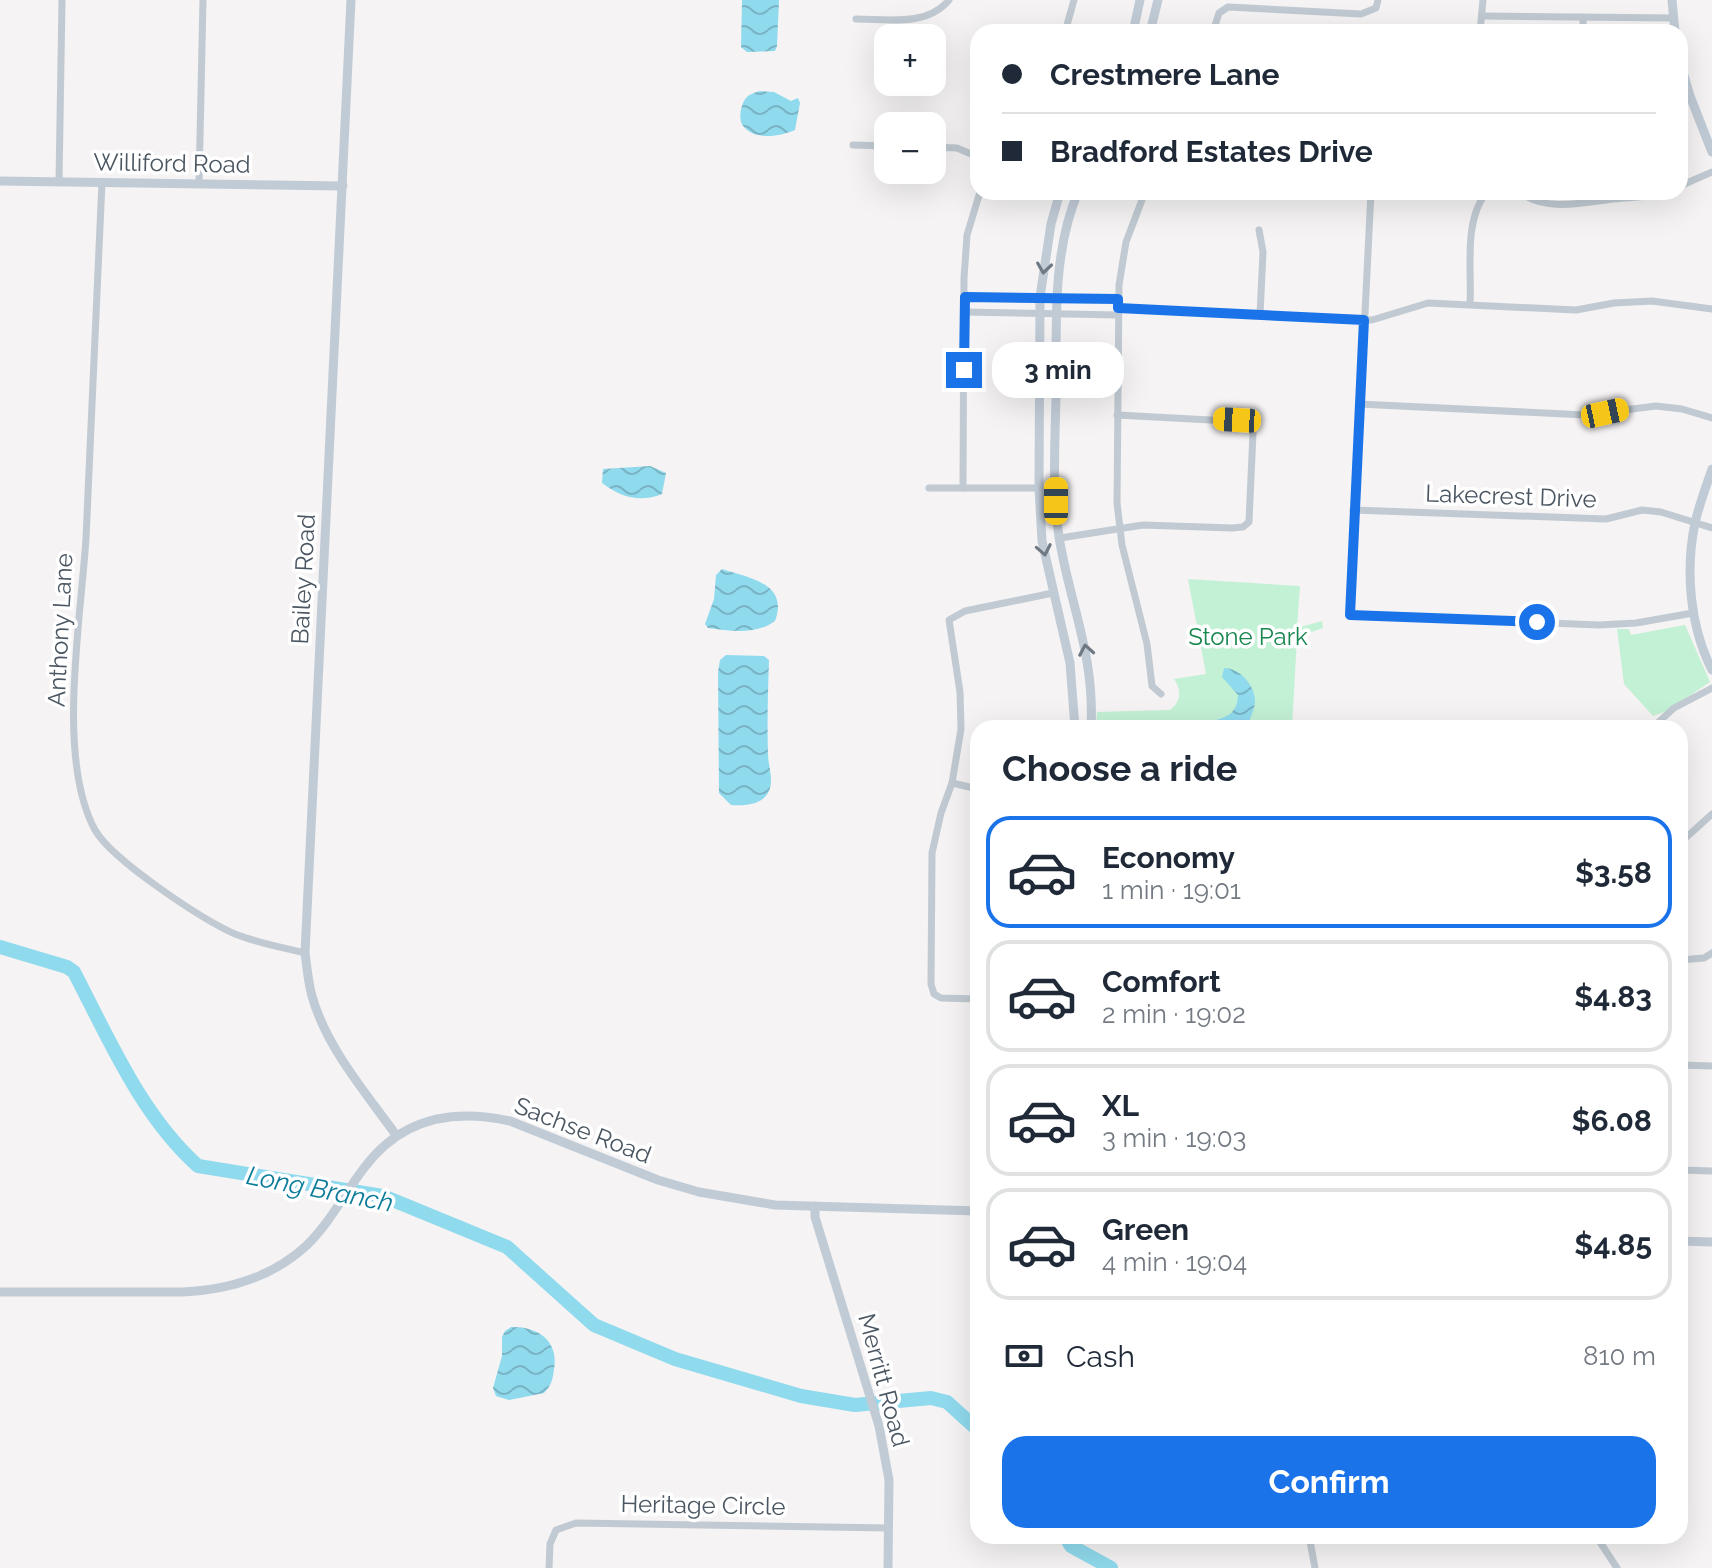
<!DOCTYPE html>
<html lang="en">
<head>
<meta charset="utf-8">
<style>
  body { margin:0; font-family:Raleway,sans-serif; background:#f6f6f7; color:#1f2937; height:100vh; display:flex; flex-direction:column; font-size:30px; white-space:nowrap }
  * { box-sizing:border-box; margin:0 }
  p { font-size:26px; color:#747a83 }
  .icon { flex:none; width:44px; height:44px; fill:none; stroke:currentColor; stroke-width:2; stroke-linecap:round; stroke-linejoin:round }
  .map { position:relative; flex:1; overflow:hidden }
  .side { position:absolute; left:970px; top:720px; width:718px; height:824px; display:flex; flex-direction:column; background:#fff; border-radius:24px; box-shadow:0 8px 32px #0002 }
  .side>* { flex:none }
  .hud { position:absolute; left:970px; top:24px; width:718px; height:176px; border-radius:24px; box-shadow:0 8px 32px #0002; display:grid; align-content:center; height:176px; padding:0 32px; background:#fff }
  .buttons { position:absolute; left:874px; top:24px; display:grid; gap:16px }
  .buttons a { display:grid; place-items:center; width:72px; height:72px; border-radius:16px; background:#fff; box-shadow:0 8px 32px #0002; font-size:40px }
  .end { position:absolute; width:36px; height:36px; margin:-18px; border:10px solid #1a73e8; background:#fff; box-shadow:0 0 0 4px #fff }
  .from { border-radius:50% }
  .bubble { position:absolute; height:56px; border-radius:24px; background:#fff; box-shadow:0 8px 32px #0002; font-size:26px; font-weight:700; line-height:56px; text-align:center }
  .car { position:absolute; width:24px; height:48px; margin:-24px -12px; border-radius:10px; box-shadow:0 0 6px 2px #0007; background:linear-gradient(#f5c518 24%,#345 0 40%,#f5c518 0 76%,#345 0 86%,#f5c518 0) }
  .hud b { display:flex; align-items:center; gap:28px; height:76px; font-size:30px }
  .hud b+b { border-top:2px solid #e0e1e3 }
  .hud i { width:20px; height:20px; background:#1f2937 }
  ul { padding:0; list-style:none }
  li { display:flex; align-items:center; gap:24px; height:112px; margin:0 16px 12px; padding:0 16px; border:4px solid #e0e1e3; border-radius:24px }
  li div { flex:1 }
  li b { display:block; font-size:30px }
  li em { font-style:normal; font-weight:700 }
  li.selected { border-color:#1a73e8 }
  li>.icon { width:72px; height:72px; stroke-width:1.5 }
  h2 { padding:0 32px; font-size:36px; line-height:96px }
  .pay { display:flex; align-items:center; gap:20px; height:88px; padding:0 32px; font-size:30px }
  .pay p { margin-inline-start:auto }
  .button { display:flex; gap:16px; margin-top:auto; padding:16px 32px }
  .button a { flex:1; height:92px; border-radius:24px; background:#1a73e8; color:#fff; font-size:32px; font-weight:700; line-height:92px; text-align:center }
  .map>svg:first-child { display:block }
  .green { fill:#c3f1d5 }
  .water { fill:url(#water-waves) }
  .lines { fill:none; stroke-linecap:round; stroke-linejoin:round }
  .river { stroke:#90daee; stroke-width:14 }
  .street { stroke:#c1cad2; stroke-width:7 }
  .secondary { stroke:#c1cbd6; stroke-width:9 }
  .oneway { stroke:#6e7984 }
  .route { stroke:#1a73e8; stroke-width:10 }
  .labels { text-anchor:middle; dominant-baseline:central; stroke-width:7; stroke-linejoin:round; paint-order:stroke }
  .street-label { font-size:24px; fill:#4a5661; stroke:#fff }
  .park-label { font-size:24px; fill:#17864f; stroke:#fff }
  .water-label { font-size:26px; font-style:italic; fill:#0c7c9b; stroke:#fff }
</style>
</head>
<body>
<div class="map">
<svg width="1712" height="1568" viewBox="0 0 1712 1568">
  <defs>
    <pattern id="water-waves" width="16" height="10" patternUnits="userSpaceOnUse" patternTransform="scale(2)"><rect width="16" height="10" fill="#90daee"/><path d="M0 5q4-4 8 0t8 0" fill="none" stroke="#78b4c4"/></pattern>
  </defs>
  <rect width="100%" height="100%" fill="#f5f3f3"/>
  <!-- green -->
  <g class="green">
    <path d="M1188 579 1300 586 1297 628 1322 621 1323 628 1297 637 1292 728H1096L1097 712 1170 710C1181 702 1182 690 1174 679L1206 674Z"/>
    <polygon points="1685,625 1710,682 1667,711 1653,716 1624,684 1617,629 1629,629 1631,635"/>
  </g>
  <!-- water -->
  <g class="water">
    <polygon points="742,0 779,0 777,46 775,51 747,52 741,47"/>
    <path d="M760 91 774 92 791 101 798 98 800 103 795 130C781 136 756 141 744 127 737 121 741 101 748 96 749 95 758 91 760 91Z"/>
    <path d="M650 466 666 473 662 494C640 503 620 497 602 483L603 469Z"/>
    <path d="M722 569C749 578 789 583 775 621 756 635 730 631 708 628L705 624 714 599 716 575Z"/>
    <path d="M726 655 764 656 769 660C768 691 767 723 768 754 768 765 774 780 769 791 763 805 744 806 731 805L719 793 718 672 720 660Z"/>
    <path d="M1224 668C1240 668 1256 686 1255 703 1254 711 1249 719 1248 728H1207L1210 722C1226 717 1237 715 1238 695L1222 677Z"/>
    <path d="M511 1327C538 1326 559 1341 554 1369 553 1379 551 1386 544 1393L509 1400 496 1396 493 1388 502 1356V1337L505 1331Z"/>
  </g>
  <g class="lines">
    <!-- river -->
    <g class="river">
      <path d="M0 947 67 967 74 972C109 1039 141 1115 198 1166L383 1196 507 1247 594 1325 675 1359 801 1396 855 1405 931 1398 947 1402 978 1430"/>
      <polyline points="1065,1536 1071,1546 1111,1568"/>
    </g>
    <!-- street -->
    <g class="street">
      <polyline points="1483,16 1673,18"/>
      <polyline points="1583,17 1583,32"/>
      <path d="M856 19C887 19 927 27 949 0"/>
      <polyline points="1065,32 1074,0"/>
      <polyline points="1213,32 1219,13 1228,7 1361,14 1376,8 1378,0"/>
      <polyline points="1480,32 1483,0"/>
      <polyline points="853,145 888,146"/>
      <polyline points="932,147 957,148 978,157"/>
      <polyline points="59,181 62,0"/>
      <path d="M102 182C96 301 92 419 86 538 81 620 56 758 95 830 112 860 203 920 235 934 258 943 281 947 305 953"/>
      <polyline points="199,183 203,0"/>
      <polyline points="1680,186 1712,172"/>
      <polyline points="1145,192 1126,242 1119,285 1117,503 1122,545 1147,644 1152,686 1161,694"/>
      <polyline points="1371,192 1350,615 1599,625 1636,623 1693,613"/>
      <path d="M1519 192C1547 212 1582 203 1613 199 1630 197 1648 198 1664 192"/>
      <polyline points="1259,230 1263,252 1260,315"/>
      <polyline points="965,297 1118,299"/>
      <path d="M1470 304C1472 270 1463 220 1487 192"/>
      <polyline points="1118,308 1372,320 1428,303 1576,310 1614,303 1652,301 1712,309"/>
      <polyline points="965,312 1118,315"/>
      <polyline points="1359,404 1585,415 1656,406 1682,409 1712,418"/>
      <polyline points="929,488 1039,488"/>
      <polyline points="963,488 964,278 967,235 980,192"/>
      <polyline points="1353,510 1606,519 1642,510 1661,512 1712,528"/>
      <polyline points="1060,538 1143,525 1232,528 1243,527 1249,522 1253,433 1248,422 1117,415"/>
      <polyline points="1351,728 1394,728"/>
      <polyline points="1652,728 1674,708 1712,688"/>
      <polyline points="952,783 978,789"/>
      <polyline points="1680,843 1712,814"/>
      <polyline points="1680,960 1704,958 1712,953"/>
      <polyline points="978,999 941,998 934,994 931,984 932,853 941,813 952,783 961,729 960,692 949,620 965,611 1053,593"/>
      <polyline points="1680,1065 1712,1066"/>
      <polyline points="1680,1170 1712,1171"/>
      <polyline points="1309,1536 1315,1568"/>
      <polyline points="1596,1536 1617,1568"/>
      <polyline points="549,1568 550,1544 556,1530 576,1523 889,1528"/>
    </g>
    <!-- secondary -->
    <g class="secondary">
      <path d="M351 0 305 953C307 967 308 982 312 996 326 1047 366 1093 396 1135"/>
      <polyline points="1672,0 1675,32"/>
      <polyline points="1133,32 1140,0"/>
      <polyline points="1150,32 1158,0"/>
      <polyline points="1680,62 1690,96 1712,152"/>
      <polyline points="0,181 343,186"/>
      <polyline points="1060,192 1051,224 1040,297 1039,488 1042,541 1070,663 1075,728"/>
      <path d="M1078 192C1051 256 1057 329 1056 397 1055 443 1052 491 1059 537 1070 605 1095 655 1091 728"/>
      <path d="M1712 469C1706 487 1699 505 1695 523 1685 571 1690 627 1712 670"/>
      <polyline points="815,1206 815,1217 879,1426 889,1480 888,1568"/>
      <polyline points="1680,1241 1712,1242"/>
      <path d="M0 1292H183C229 1290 272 1277 306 1246 330 1223 344 1194 364 1168 401 1118 452 1108 510 1121L658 1180 699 1192 775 1205 978 1211"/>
    </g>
  </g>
  <!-- one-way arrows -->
  <defs><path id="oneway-chevron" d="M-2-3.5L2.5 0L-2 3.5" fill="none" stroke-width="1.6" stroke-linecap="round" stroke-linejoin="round" transform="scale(2)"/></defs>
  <g class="oneway">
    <use href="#oneway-chevron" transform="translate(1044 268) rotate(98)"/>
    <use href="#oneway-chevron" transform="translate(1044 550) rotate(79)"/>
    <use href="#oneway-chevron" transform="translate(1086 650) rotate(-100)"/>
  </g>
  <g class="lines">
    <!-- route -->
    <polyline class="route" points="964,370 965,297 1118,299 1118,308 1364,320 1350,615 1537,622"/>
  </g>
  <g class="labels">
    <!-- street labels -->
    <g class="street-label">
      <text transform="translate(172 163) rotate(1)">Williford Road</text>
      <text transform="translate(1511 496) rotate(2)">Lakecrest Drive</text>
      <text transform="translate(303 579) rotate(-87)">Bailey Road</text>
      <text transform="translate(60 630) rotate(-87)">Anthony Lane</text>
      <text transform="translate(583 1130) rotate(21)">Sachse Road</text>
      <text transform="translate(884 1380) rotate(75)">Merritt Road</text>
      <text transform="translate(703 1505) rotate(1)">Heritage Circle</text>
    </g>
    <!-- park labels -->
    <g class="park-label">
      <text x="1248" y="636">Stone Park</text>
    </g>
    <!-- water labels -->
    <g class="water-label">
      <text transform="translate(320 1189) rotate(11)">Long Branch</text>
    </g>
  </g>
</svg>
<div class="buttons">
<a>+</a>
<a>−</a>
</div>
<i class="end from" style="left:1537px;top:622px"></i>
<i class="end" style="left:964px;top:370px"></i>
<div class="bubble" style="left:992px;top:342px;width:132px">3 min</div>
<i class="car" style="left:1605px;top:413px;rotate:78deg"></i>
<i class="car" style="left:1237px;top:420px;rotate:273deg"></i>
<i class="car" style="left:1056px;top:501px;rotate:0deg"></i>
<div class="hud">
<b><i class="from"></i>Crestmere Lane</b>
<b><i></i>Bradford Estates Drive</b>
</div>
<section class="side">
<h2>Choose a ride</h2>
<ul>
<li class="selected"><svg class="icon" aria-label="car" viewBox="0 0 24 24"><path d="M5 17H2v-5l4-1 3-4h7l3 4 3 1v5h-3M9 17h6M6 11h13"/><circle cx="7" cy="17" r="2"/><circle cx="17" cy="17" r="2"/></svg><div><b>Economy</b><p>1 min · 19:01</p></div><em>$3.58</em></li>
<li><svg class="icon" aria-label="car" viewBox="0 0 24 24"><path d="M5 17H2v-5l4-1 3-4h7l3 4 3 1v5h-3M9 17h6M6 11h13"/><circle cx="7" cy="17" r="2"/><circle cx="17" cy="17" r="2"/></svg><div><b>Comfort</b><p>2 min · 19:02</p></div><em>$4.83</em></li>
<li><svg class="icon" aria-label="car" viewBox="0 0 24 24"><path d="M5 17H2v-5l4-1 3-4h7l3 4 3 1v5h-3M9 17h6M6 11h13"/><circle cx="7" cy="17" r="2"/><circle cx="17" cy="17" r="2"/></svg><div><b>XL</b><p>3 min · 19:03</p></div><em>$6.08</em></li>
<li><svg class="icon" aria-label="car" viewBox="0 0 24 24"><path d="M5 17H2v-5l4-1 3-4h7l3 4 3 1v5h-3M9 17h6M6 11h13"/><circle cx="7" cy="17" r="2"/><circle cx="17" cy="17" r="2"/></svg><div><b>Green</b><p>4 min · 19:04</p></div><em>$4.85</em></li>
</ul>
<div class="pay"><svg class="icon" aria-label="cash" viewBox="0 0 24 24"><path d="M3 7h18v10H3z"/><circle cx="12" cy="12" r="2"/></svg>Cash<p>810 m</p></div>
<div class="button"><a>Confirm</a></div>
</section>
</div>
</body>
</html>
